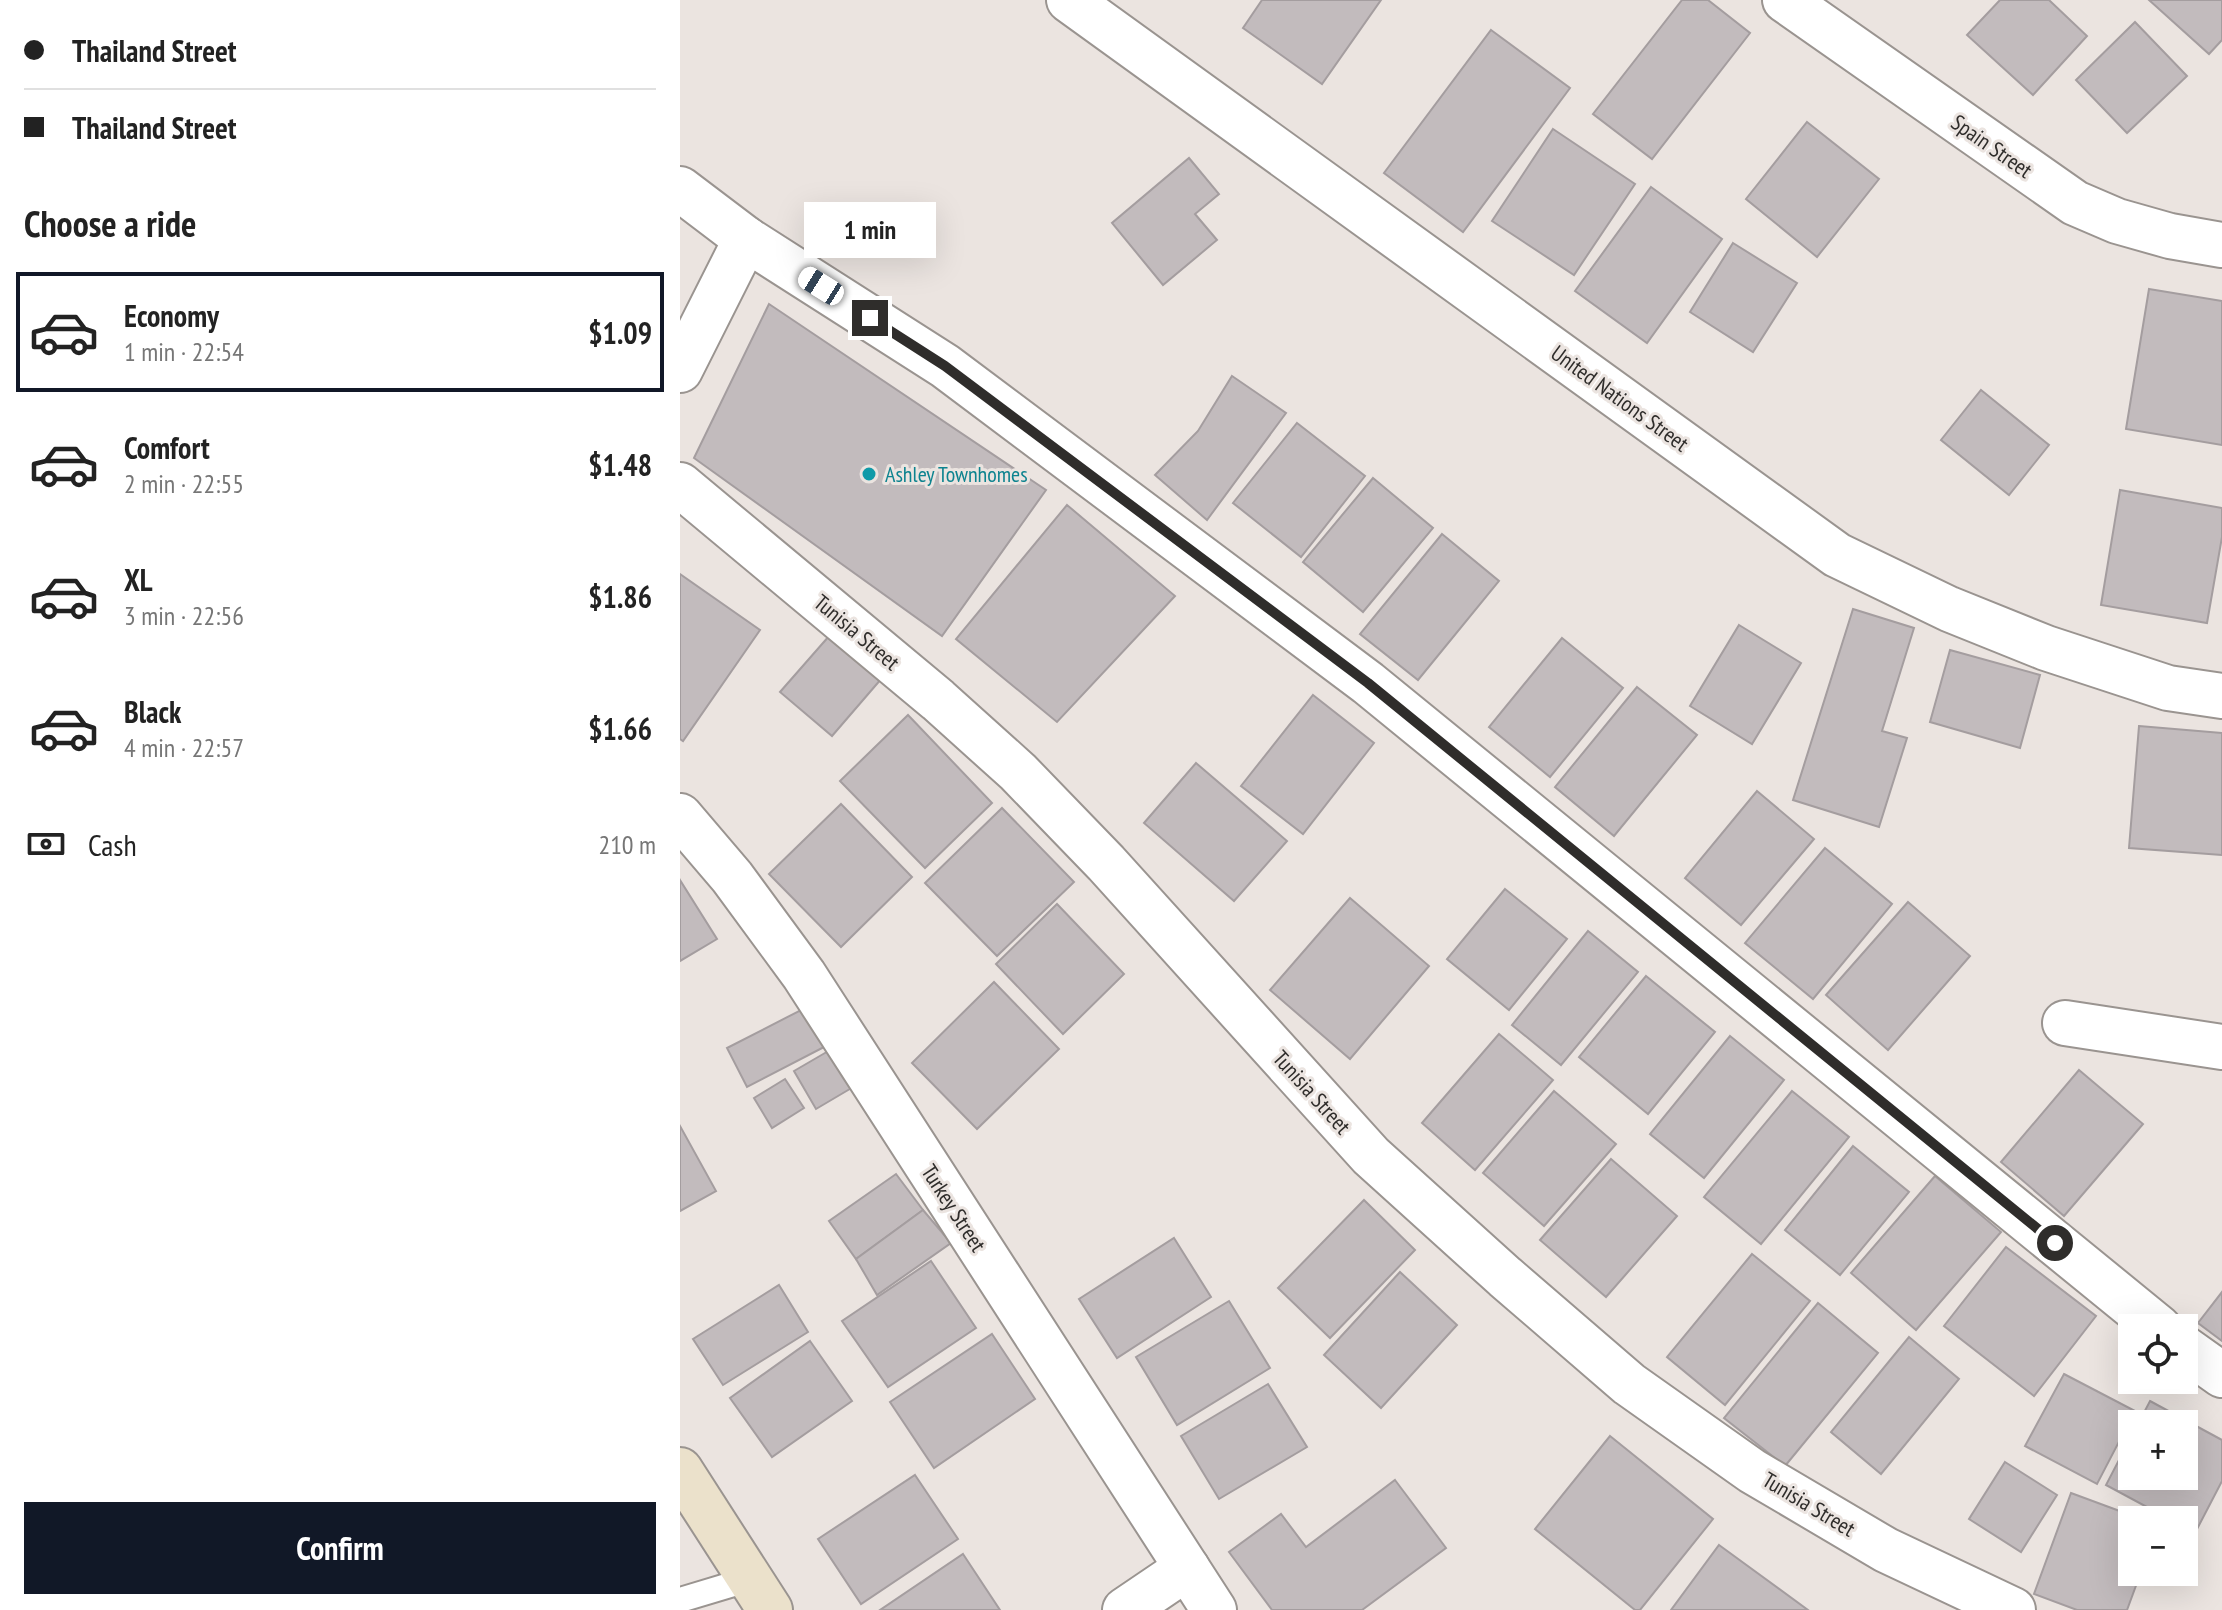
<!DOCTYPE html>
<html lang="en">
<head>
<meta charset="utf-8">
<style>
  body { margin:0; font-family:"PT Sans Narrow",sans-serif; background:#f2f2f2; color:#222; height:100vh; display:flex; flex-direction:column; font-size:30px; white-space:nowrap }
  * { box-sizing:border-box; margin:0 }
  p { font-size:26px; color:#767676 }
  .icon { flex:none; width:44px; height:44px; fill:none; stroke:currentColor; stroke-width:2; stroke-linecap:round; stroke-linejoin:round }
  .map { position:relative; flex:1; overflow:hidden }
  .sheet { display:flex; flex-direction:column; background:#fff; width:680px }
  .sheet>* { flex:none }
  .top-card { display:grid; align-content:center; height:176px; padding:0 24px; background:#fff }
  .tools { position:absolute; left:1438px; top:1314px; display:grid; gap:16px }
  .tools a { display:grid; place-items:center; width:80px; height:80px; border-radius:0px; background:#fff; box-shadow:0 8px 32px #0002; font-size:40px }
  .end { position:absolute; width:36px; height:36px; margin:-18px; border:10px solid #2f2d2b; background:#fff; box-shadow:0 0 0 4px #fff }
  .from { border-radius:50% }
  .bubble { position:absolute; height:56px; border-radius:0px; background:#fff; box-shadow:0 8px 32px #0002; font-size:26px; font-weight:800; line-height:56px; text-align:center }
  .car { position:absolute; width:24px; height:48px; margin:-24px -12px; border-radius:10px; box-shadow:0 0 6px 2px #0007; background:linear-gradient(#fff 24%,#345 0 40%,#fff 0 76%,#345 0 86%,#fff 0) }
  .top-card b { display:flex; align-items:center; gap:28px; height:76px; font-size:30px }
  .top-card b+b { border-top:2px solid #e0e0e0 }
  .top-card i { width:20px; height:20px; background:#222 }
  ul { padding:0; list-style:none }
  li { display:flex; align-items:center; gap:24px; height:120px; margin:0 16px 12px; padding:0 8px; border:4px solid transparent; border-radius:0px }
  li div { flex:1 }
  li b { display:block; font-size:30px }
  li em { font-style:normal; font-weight:800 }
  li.selected { border-color:#111827 }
  li>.icon { width:72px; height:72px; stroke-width:1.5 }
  h2 { padding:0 24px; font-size:36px; line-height:96px }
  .pay { display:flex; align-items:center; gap:20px; height:88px; padding:0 24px; font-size:30px }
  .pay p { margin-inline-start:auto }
  .action { display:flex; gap:16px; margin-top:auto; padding:16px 24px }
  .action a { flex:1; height:92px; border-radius:0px; background:#111827; color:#fff; font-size:32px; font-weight:800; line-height:92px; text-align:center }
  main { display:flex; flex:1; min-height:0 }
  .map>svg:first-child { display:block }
  .building { fill:#c2bbbd; stroke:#a49d9f; stroke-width:2 }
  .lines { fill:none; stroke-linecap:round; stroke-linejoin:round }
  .service-casing { stroke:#9a9490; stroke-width:28 }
  .minor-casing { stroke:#9a9490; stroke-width:48 }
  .secondary-casing { stroke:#9a9490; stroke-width:48 }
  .service { stroke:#fff; stroke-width:24 }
  .minor { stroke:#fff; stroke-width:44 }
  .secondary { stroke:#ebe1cb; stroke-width:44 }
  .route { stroke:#2f2d2b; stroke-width:10 }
  .culture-dot { fill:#0f9aa8; stroke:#ebe4e0; stroke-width:3 }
  .labels { text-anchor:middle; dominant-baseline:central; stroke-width:6; stroke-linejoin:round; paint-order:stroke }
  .street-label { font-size:22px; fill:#2f2d2b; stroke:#ebe4e0 }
  .culture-label { font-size:22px; fill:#0d838f; stroke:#ebe4e0; text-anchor:start }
</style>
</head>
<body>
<main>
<section class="sheet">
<div class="top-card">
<b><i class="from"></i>Thailand Street</b>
<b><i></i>Thailand Street</b>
</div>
<h2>Choose a ride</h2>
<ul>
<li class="selected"><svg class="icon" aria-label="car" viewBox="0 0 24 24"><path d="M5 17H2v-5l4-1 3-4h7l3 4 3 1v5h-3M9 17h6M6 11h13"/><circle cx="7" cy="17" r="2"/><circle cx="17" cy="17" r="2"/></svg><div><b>Economy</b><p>1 min · 22:54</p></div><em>$1.09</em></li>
<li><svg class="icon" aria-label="car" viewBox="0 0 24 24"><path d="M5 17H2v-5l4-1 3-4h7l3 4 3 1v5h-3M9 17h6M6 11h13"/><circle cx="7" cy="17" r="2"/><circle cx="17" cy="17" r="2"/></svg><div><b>Comfort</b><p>2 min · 22:55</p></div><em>$1.48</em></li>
<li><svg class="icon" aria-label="car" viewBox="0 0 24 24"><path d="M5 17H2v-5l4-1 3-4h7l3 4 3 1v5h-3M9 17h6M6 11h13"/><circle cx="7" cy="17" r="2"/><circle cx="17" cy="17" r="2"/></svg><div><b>XL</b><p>3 min · 22:56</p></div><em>$1.86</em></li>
<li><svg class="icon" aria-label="car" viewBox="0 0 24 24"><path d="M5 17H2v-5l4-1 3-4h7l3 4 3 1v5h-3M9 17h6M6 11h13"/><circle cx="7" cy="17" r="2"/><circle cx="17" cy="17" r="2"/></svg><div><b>Black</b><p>4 min · 22:57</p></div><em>$1.66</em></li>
</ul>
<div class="pay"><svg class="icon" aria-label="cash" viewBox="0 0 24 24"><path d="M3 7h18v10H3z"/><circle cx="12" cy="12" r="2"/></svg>Cash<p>210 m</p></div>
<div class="action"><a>Confirm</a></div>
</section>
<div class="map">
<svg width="1542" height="1610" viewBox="0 0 1542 1610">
  <rect width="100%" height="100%" fill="#ebe4e0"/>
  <!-- building -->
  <g class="building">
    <polygon points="582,0 701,0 642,84 563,28"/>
    <polygon points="1002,0 1028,0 1070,33 972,159 913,114"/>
    <polygon points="1320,0 1369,0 1407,36 1353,95 1287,35"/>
    <polygon points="1469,0 1542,0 1542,40 1529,54"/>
    <polygon points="1455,22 1507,76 1447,133 1396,80"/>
    <polygon points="811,30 890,88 783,232 704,173"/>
    <polygon points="1127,122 1199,179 1137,257 1066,199"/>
    <polygon points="873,129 955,184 894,275 812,221"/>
    <polygon points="509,158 539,194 515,214 537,240 483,285 432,223"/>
    <polygon points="971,187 1042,239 967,343 895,291"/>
    <polygon points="1053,243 1117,283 1073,352 1010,312"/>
    <polygon points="1469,289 1542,301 1542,445 1446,429"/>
    <polygon points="89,304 366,490 262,636 14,458"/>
    <polygon points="552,376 606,413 527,520 475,475 518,431"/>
    <polygon points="1301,390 1369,445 1329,495 1261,440"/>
    <polygon points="617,423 685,476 621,557 553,503"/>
    <polygon points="693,478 753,528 683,612 623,562"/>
    <polygon points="1440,490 1542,508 1542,537 1527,623 1421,605"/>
    <polygon points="387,505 495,596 377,722 276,639"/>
    <polygon points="762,534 819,581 738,680 680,634"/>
    <polygon points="0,574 80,630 3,741 0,739"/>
    <polygon points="1173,609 1234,628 1202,731 1227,738 1199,827 1113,800"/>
    <polygon points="1059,625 1121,663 1072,744 1010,706"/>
    <polygon points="157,627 208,671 152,736 100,692"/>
    <polygon points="882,638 943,688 870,777 809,727"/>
    <polygon points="1270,650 1360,675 1340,748 1250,722"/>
    <polygon points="957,687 1017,735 934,836 875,787"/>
    <polygon points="633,695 694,743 623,834 561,786"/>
    <polygon points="228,715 312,803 245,868 160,781"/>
    <polygon points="1459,726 1542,733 1542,855 1449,848"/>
    <polygon points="516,763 607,841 554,901 464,823"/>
    <polygon points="1077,791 1134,839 1061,925 1005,878"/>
    <polygon points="161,804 232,877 161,947 89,874"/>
    <polygon points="322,808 394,882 317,956 245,883"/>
    <polygon points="1145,848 1212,904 1133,999 1065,943"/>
    <polygon points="0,880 37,939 0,961"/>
    <polygon points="825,889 887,939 829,1010 767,959"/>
    <polygon points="670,898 749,966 670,1059 590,990"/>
    <polygon points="1228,902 1290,956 1208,1050 1146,995"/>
    <polygon points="377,904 444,974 383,1034 316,964"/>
    <polygon points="908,931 958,972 881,1065 832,1025"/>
    <polygon points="966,976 1035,1032 968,1114 899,1057"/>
    <polygon points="314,982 379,1049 297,1129 232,1063"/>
    <polygon points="125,1008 146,1046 67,1087 47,1048"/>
    <polygon points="819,1034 873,1080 795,1170 742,1123"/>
    <polygon points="1050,1036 1104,1080 1024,1178 970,1134"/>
    <polygon points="157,1046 180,1083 136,1109 114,1071"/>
    <polygon points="1399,1070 1463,1124 1384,1216 1321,1162"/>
    <polygon points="105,1079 124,1108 92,1128 74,1098"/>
    <polygon points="874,1091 936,1144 864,1226 803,1173"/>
    <polygon points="1112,1091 1169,1137 1081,1244 1024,1197"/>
    <polygon points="0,1126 36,1191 0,1211"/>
    <polygon points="1173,1146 1229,1192 1160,1275 1105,1230"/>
    <polygon points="931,1159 997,1216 926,1297 860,1240"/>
    <polygon points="216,1174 243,1210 176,1259 149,1221"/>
    <polygon points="1255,1176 1321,1232 1236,1330 1171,1273"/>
    <polygon points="684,1200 735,1250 650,1338 598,1288"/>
    <polygon points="243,1210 271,1243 197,1295 176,1259"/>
    <polygon points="494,1238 531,1297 437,1358 399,1299"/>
    <polygon points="1326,1247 1416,1316 1354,1396 1264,1326"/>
    <polygon points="1072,1254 1130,1301 1045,1405 987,1357"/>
    <polygon points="251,1261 296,1328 208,1387 162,1321"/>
    <polygon points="720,1272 777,1325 701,1408 644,1355"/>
    <polygon points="99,1285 128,1332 43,1385 13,1339"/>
    <polygon points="1542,1292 1542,1341 1518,1323"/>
    <polygon points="549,1301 590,1368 497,1425 456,1357"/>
    <polygon points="1138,1303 1198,1353 1105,1466 1044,1418"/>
    <polygon points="312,1334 355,1399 254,1468 210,1402"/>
    <polygon points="1229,1337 1279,1379 1201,1474 1151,1432"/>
    <polygon points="130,1341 172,1401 92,1457 50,1398"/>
    <polygon points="1384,1374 1455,1411 1417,1484 1345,1446"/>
    <polygon points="588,1384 627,1447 539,1499 501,1436"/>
    <polygon points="1470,1401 1542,1440 1542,1481 1515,1533 1504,1527 1504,1520 1491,1520 1426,1485 1452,1435 1452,1476 1504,1476 1504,1424 1458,1424"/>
    <polygon points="930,1436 1033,1519 960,1610 955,1610 855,1529"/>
    <polygon points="1325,1462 1377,1495 1341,1552 1289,1519"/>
    <polygon points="235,1475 278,1539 181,1604 138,1539"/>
    <polygon points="715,1480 766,1548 682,1610 592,1610 549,1552 601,1514 626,1547"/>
    <polygon points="1391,1493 1464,1520 1452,1520 1452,1572 1461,1572 1447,1610 1397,1610 1354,1594"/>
    <polygon points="1039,1545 1128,1610 991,1610"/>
    <polygon points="283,1554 320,1610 200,1610"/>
  </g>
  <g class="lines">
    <!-- service casing -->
    <g class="service-casing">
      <polyline id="service" points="0,1600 70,1579"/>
    </g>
    <!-- minor casing -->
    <g class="minor-casing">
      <g id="minor">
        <polyline points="389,0 1157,555 1269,609 1366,648 1488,688 1542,696"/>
        <polyline points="1105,0 1395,203 1437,221 1490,236 1542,245"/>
        <polyline points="0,189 66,239 265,366 688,683 1479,1328"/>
        <polyline points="0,370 66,239"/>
        <polyline points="0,485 258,700 338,772 426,863 691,1156 825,1277 949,1384 1072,1471 1206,1550 1333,1610"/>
        <polyline points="0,816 52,877 124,975 534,1610"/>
        <polyline points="1385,1023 1542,1047"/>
        <polyline points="1504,1348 1542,1375"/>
        <polyline points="445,1610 507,1568"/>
      </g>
    </g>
    <!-- secondary casing -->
    <g class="secondary-casing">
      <polyline id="secondary" points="0,1470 90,1610"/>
    </g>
    <!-- service -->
    <use href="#service" class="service"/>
    <!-- minor -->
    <use href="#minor" class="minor"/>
    <!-- secondary -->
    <use href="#secondary" class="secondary"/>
  </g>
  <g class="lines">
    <!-- route -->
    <polyline class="route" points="190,318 265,366 688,683 1375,1243"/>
  </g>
  <!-- markers -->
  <circle class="culture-dot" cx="189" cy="474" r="8"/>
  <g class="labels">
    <!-- street labels -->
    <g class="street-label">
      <text transform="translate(1312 146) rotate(35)">Spain Street</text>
      <text transform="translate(940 398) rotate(36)">United Nations Street</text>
      <text transform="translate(177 632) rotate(40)">Tunisia Street</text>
      <text transform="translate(632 1092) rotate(48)">Tunisia Street</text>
      <text transform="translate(274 1208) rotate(57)">Turkey Street</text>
      <text transform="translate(1129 1504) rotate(31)">Tunisia Street</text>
    </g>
    <!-- culture labels -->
    <g class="culture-label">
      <text x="205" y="474">Ashley Townhomes</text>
    </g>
  </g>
</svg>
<div class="tools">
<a><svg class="icon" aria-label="locate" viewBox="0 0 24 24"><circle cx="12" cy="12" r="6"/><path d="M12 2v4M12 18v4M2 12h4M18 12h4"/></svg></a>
<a>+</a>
<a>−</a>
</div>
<i class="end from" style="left:1375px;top:1243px"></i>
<i class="end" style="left:190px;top:318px"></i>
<div class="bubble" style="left:124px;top:202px;width:132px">1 min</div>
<i class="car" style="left:141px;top:286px;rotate:302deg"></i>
</div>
</main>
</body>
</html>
